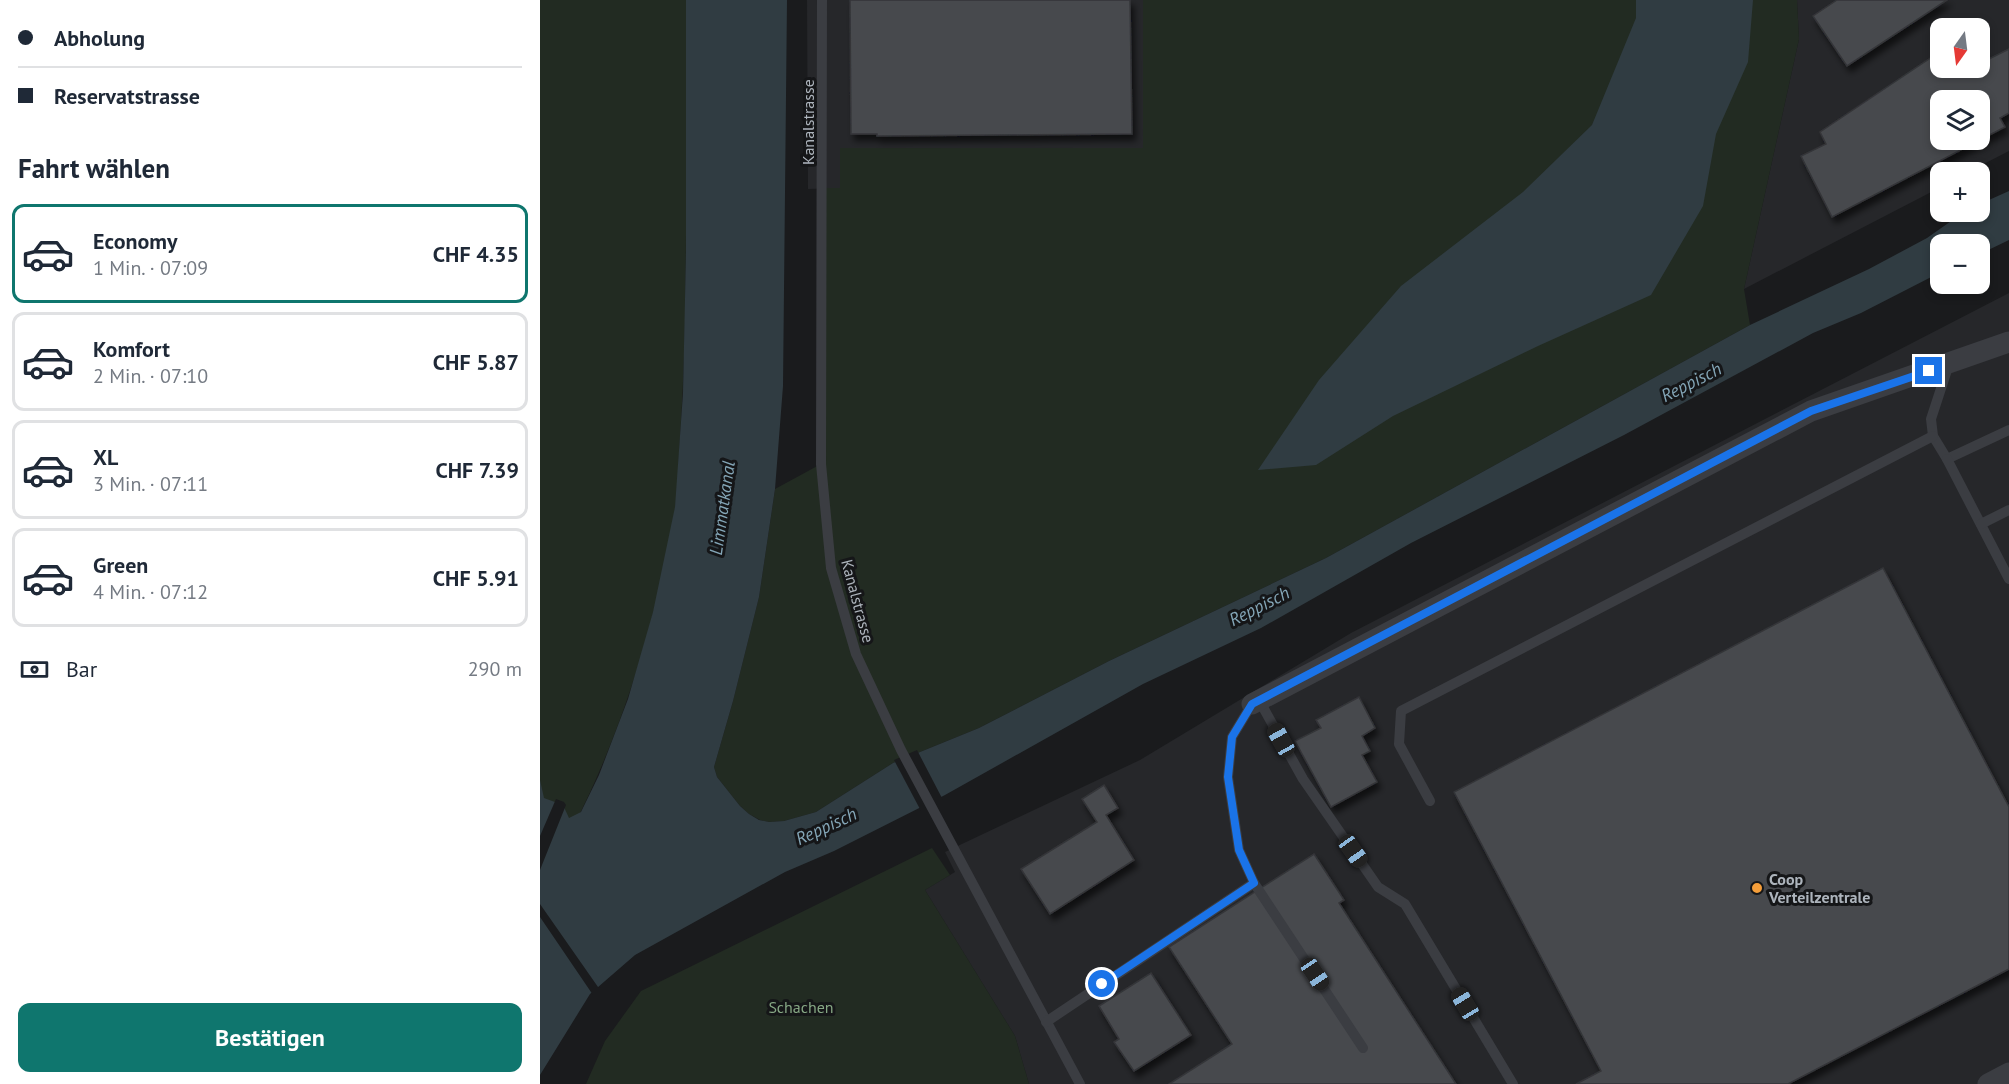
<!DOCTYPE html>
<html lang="de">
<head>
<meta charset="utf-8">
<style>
  body { margin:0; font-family:"PT Sans",sans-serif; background:#f6f6f7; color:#1f2937; height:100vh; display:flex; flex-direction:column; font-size:22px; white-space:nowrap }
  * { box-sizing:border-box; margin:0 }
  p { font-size:20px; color:#747a83 }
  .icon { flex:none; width:33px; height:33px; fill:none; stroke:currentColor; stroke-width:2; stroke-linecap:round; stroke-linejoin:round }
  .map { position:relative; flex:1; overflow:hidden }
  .details { display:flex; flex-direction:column; background:#fff; width:540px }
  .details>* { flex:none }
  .banner { display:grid; align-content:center; height:132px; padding:0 18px; background:#fff }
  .needle { width:39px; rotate:194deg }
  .buttons { position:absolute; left:1390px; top:18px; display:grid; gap:12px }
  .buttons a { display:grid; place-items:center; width:60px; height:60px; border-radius:12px; background:#fff; box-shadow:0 3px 9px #0003; font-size:30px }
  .end { position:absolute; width:27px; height:27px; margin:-14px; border:8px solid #1a73e8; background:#fff; box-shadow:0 0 0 3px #fff }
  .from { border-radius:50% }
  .car { position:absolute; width:18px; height:36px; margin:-18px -9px; border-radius:8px; box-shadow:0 0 4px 2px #0007; background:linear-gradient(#222 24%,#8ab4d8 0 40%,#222 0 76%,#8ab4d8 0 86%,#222 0) }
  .banner b { display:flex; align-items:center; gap:21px; height:57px; font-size:22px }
  .banner b+b { border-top:2px solid #e0e1e3 }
  .banner i { width:15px; height:15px; background:#1f2937 }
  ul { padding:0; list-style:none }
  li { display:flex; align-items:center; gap:18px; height:99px; margin:0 12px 9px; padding:0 6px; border:3px solid #e0e1e3; border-radius:12px }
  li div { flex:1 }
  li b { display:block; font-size:22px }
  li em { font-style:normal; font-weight:700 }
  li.selected { border-color:#0f766e }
  li>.icon { width:54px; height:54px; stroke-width:1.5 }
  h2 { padding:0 18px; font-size:27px; line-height:72px }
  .pay { display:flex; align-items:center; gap:15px; height:66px; padding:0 18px; font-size:22px }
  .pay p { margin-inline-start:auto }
  .primary-button { display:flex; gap:12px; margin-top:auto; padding:12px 18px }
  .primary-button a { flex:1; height:69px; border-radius:12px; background:#0f766e; color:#fff; font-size:24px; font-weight:700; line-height:69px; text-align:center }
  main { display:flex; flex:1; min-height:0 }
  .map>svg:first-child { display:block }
  .built { fill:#26272a; fill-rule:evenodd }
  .green { fill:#222b22 }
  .water { fill:#303c42 }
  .pier { fill:#1a1b1d }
  .building { fill:#47494d; stroke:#343539; stroke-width:1.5; fill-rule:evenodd; filter:url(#shadow) }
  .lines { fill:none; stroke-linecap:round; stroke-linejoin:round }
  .lane { stroke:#3b3d42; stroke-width:10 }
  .street { stroke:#3b3d42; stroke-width:21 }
  .route { stroke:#1a73e8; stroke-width:8 }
  .poi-dot { fill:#f59e3a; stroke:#151618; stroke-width:2 }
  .labels { text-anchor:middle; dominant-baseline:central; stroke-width:6; stroke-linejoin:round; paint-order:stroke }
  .street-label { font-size:16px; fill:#adb4bc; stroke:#151618 }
  .poi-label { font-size:16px; font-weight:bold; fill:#adb4bc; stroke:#151618; text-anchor:start }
  .park-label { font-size:16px; fill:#86a784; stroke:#151618 }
  .water-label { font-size:18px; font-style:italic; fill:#84a6b7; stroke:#151618 }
</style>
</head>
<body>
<main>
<section class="details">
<div class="banner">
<b><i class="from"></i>Abholung</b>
<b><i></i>Reservatstrasse</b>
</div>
<h2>Fahrt wählen</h2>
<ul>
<li class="selected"><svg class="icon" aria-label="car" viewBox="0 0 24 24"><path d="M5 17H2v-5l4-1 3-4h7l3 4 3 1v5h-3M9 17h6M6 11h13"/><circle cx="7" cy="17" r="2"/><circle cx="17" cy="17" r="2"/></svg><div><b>Economy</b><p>1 Min. · 07:09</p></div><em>CHF 4.35</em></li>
<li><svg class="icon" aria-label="car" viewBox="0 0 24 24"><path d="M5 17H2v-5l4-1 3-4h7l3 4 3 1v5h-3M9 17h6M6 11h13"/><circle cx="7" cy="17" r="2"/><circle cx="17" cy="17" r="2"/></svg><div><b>Komfort</b><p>2 Min. · 07:10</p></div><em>CHF 5.87</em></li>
<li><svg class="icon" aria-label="car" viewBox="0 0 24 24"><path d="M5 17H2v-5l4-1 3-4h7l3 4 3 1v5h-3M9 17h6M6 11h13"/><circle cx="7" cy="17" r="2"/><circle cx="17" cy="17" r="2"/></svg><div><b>XL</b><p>3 Min. · 07:11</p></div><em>CHF 7.39</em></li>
<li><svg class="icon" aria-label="car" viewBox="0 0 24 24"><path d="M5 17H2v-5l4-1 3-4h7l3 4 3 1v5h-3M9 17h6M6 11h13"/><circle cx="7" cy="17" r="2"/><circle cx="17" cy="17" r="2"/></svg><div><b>Green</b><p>4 Min. · 07:12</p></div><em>CHF 5.91</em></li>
</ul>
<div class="pay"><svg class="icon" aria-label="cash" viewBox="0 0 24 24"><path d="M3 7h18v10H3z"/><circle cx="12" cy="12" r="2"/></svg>Bar<p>290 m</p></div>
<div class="primary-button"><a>Bestätigen</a></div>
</section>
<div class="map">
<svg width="1469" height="1084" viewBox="0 0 1469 1084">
  <defs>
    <filter id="shadow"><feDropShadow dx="3.5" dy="6" stdDeviation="3" flood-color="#0009"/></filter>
  </defs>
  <rect width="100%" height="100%" fill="#1a1b1d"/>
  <!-- built -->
  <g class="built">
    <polygon points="267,0 603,0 603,148 301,148 300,188 268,189"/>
    <path d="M1257 0H1469V151L1428 172H1401V187L1204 289 1259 39ZM1401 28H1440V68H1401ZM1401 100H1440V140H1401Z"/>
    <polygon points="1469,293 1469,1084 489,1084 475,1036 385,890 415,872 405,852 600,760 811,633"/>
  </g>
  <!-- green -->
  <g class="green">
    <path d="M0 0H146C146 107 147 214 145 321 144 366 142 410 139 454 138 472 138 491 135 509 113 641 70 772 0 886Z"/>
    <polygon points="603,0 1257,0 1259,39 1204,289 1210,325 786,558 569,661 439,728 353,763 276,812 244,821 229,822 220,820 209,814 200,806 177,777 174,767 193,701 219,597 235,489 281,464 283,188 300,188 300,148 603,148"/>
    <polygon points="392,848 410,875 385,890 475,1036 489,1084 46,1084 65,1041 101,991"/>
  </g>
  <!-- water -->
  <g class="water">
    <polygon points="146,0 247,0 243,386 235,489 219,597 193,701 174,767 177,777 200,806 209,814 219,820 229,822 244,821 276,812 353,763 439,728 569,661 786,558 1210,325 1329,269 1387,238 1424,212 1440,212 1440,204 1469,191 1469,240 1440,254 1440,244 1401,244 1401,272 1321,313 1273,333 1084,435 871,543 721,628 603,684 405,795 294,851 245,872 95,955 50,994 0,1075 0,780 4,798 23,805 29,818 41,812 59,775 88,699 113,612 135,507 143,393 146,252"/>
    <polygon points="1096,0 1213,0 1208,62 1176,134 1163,206 1111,295 998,346 853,416 776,465 718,470 779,380 861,286 983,192 1052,125 1096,18"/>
  </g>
  <!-- pier -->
  <g class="pier">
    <polygon points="377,750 403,800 381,811 354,760"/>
    <polygon points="16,799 24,802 26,805 0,870 0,836"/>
    <polygon points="0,904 58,987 61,988 53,995 0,917"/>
  </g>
  <!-- building -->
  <g class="building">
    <polygon points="310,0 590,0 592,134 337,136 337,134 311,134"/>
    <polygon points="1297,0 1407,0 1307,66 1273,16"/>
    <path d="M1440 49 1447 60 1469 49V113L1460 118 1465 127 1292 217 1261 156 1286 144 1280 132 1401 51V68H1440ZM1401 100H1440V140H1401Z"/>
    <polygon points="1343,568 1469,807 1469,969 1248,1084 1036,1084 1061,1071 914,792"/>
    <polygon points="819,697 835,728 822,736 830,751 822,755 837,782 791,807 755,741 781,728 776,720"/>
    <polygon points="564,785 578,808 566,815 594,860 510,914 481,869 557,822 542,799"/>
    <polygon points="774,854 804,900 799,903 916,1084 629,1084 692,1044 629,947"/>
    <polygon points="611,973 651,1035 594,1071 574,1042 579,1039 559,1006"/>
  </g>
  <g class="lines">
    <!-- lane -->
    <g class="lane">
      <polyline points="282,0 281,464 291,568 316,654 361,750 540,1084"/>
      <polyline points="1409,364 1391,419 1393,436 1407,459 1469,430"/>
      <polyline points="1407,459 1469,579"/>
      <polyline points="1441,524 1469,510"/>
      <polyline points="719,700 763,779 838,887 865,904 973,1084"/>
      <polyline points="712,704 692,737 688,777 699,850 714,883 823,1048"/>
      <polyline points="890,801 859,744 861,711 1393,436"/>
      <polyline points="506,1022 714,883"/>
    </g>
    <!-- street -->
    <g class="street">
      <polyline points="712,704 1271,411 1469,342"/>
      <polyline points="1448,1084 1469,1073"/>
    </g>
  </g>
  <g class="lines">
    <!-- route -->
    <polyline class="route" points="562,984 714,883 699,850 688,777 692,737 712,704 1271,411 1389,371"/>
  </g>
  <!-- markers -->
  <circle class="poi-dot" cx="1217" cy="888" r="6"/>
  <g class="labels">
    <!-- street labels -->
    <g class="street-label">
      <text transform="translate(268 122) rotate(-90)">Kanalstrasse</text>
      <text transform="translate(318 601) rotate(75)">Kanalstrasse</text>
    </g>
    <!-- poi labels -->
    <g class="poi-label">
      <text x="1229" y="879">Coop<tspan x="1229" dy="18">Verteilzentrale</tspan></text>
    </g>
    <!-- park labels -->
    <g class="park-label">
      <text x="261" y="1007">Schachen</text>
    </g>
    <!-- water labels -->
    <g class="water-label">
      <text transform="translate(1151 382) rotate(-27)">Reppisch</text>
      <text transform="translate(182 508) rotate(-82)">Limmatkanal</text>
      <text transform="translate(719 606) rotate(-27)">Reppisch</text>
      <text transform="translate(286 826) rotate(-25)">Reppisch</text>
    </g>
  </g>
</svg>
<div class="buttons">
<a><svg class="needle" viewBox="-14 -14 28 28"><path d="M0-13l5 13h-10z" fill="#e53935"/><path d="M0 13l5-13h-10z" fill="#747a83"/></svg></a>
<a><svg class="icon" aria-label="layers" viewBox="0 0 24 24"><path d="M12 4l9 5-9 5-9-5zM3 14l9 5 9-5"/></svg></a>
<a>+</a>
<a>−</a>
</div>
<i class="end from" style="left:562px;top:984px"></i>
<i class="end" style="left:1389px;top:371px"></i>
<i class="car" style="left:741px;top:740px;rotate:331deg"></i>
<i class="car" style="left:813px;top:851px;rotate:145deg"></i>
<i class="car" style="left:775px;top:974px;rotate:146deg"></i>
<i class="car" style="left:925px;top:1004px;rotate:329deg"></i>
</div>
</main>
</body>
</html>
